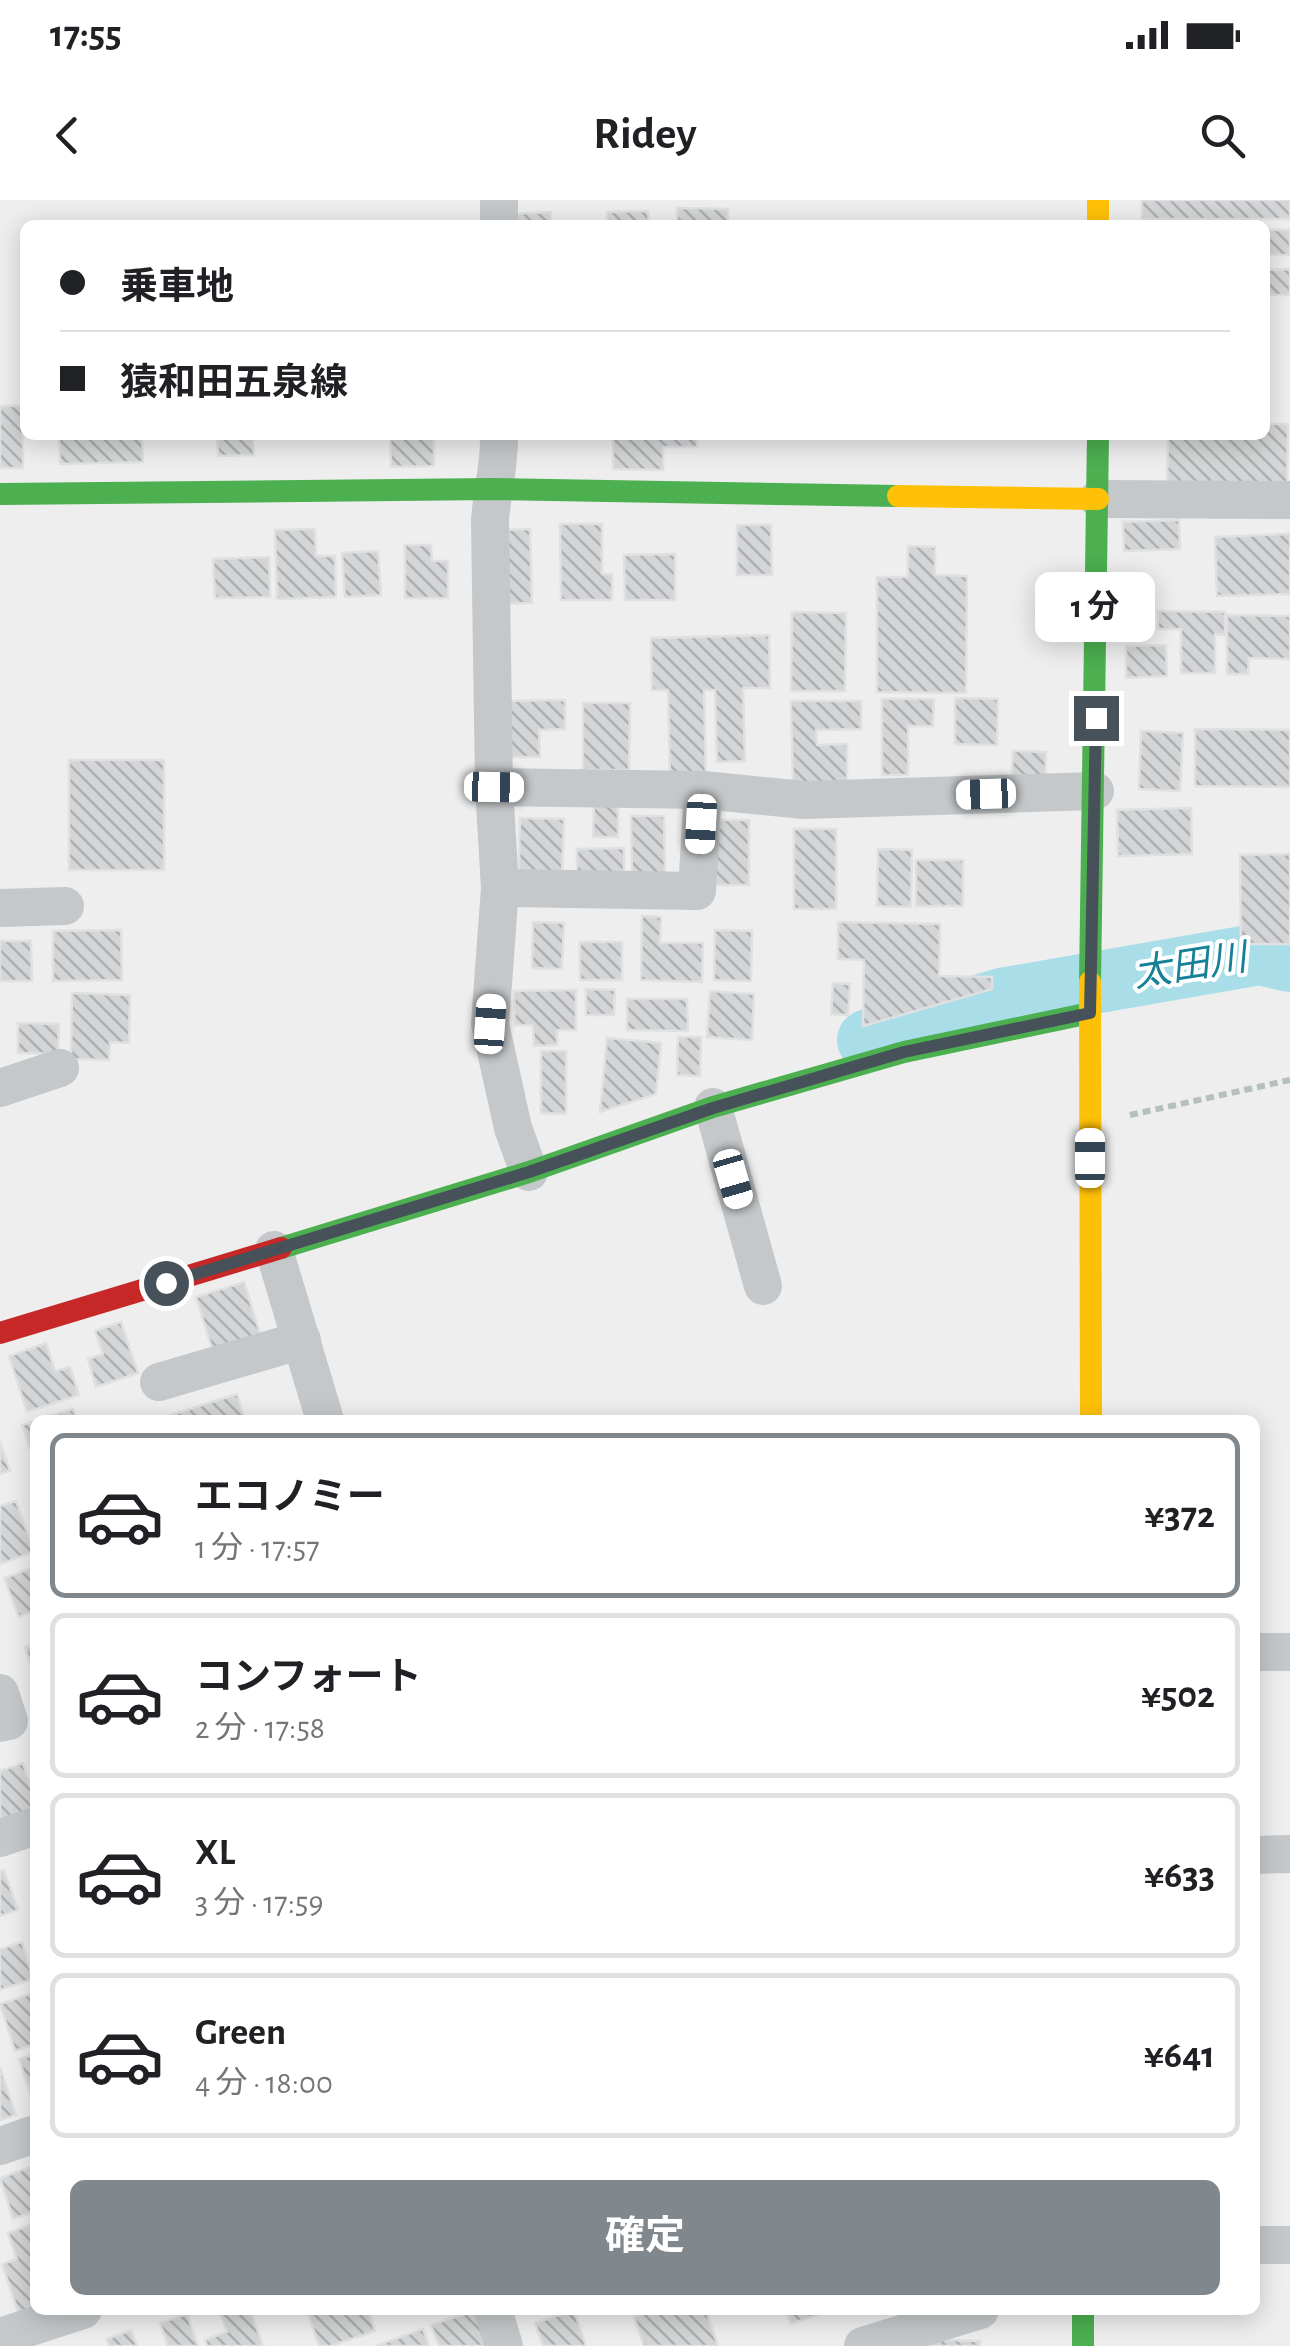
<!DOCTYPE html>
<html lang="ja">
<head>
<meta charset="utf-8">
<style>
  body { margin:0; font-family:"Alegreya Sans","Noto Sans JP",sans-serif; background:#f6f6f6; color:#202124; height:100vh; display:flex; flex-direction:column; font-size:38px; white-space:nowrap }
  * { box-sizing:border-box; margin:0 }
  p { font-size:32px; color:#757577 }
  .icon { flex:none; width:55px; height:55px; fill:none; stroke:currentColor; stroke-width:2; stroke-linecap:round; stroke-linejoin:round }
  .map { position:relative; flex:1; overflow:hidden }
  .sheet { position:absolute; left:30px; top:1215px; width:1230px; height:900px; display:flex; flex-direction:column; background:#fff; border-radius:15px; box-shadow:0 5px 25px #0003 }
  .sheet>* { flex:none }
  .hud { position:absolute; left:20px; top:20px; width:1250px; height:220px; border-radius:15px; box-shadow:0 5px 25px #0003; display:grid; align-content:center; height:220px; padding:0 40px; background:#fff }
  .end { position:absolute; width:45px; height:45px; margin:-22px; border:12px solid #465159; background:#fff; box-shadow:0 0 0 5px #fff }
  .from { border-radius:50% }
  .bubble { position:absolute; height:70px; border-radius:15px; background:#fff; box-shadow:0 5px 25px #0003; font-size:32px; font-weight:700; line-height:70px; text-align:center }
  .car { position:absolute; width:30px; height:60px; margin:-30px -15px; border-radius:12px; box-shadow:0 0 8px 2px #0007; background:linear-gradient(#fff 24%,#345 0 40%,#fff 0 76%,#345 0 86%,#fff 0) }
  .hud b { display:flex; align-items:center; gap:35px; height:95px; font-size:38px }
  .hud b+b { border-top:2px solid #e0e0e0 }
  .hud i { width:25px; height:25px; background:#202124 }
  ul { padding:18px 0 0; list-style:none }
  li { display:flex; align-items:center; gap:30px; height:165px; margin:0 20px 15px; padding:0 20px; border:5px solid #e0e0e0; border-radius:15px }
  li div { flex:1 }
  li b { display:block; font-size:38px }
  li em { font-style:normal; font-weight:700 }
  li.selected { border-color:#81888d }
  li>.icon { width:90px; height:90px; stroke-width:1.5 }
  .cta { display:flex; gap:20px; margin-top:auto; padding:20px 40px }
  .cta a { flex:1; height:115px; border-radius:15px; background:#81888d; color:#fff; font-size:40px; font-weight:700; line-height:115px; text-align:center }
  .status { display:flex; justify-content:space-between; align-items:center; height:70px; padding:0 50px; background:#fff; direction:ltr }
  .status svg { height:28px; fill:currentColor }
  header { display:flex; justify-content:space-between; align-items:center; height:130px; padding:0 40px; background:#fff; font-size:45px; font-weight:700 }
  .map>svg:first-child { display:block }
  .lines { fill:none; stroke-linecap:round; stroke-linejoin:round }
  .river { stroke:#a9dee8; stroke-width:62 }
  .building { fill:url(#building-back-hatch); stroke:#dfe0e1; stroke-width:2.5 }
  .path { stroke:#b5c0bc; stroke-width:6; stroke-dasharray:8 5; stroke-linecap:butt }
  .street { stroke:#c5c8ca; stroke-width:38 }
  .fast { stroke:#4caf50; stroke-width:22 }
  .slow { stroke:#ffc107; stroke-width:22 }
  .jam { stroke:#c62828; stroke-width:22 }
  .route { stroke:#465159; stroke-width:12 }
  .labels { text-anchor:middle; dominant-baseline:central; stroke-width:8; stroke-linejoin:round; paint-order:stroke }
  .water-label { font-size:38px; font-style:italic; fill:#158196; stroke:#fff }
</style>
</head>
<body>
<div class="status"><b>17:55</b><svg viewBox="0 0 49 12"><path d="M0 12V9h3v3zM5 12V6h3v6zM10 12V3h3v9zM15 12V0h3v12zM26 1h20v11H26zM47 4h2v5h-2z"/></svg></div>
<header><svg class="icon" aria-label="back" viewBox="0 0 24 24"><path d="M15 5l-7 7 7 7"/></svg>Ridey<svg class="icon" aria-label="search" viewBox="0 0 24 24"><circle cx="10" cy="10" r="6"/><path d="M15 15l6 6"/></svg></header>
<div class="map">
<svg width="1290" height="2146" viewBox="0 0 1290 2146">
  <defs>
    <pattern id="building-back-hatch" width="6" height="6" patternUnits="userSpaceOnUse" patternTransform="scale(2.5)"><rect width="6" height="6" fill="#d4d5d6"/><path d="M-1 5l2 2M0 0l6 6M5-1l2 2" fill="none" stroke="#aeafb1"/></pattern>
  </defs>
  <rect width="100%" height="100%" fill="#eee"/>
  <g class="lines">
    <!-- river -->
    <polyline class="river" points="868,840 1001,799 1260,754 1290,761"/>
  </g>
  <!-- building -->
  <g class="building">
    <rect x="1142" y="0" width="148" height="19"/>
    <polygon points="677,8 728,9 728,25 677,25"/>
    <polygon points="648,11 649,25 607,25 607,12"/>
    <polygon points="551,12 551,25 508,25 507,14"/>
    <rect x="1265" y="30" width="25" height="25"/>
    <polygon points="1290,69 1290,95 1265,95 1265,70"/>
    <rect x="0" y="206" width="23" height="62"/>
    <polygon points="1265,224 1288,224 1287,285 1167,282 1168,235 1265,235"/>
    <polygon points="59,235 142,235 143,262 60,264"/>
    <polygon points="217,235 253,235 254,255 218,256"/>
    <polygon points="390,235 434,235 434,266 391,267"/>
    <polygon points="613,235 697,235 697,247 663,247 663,270 613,269"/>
    <polygon points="1179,320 1180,349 1124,351 1123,322"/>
    <polygon points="560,324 602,324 602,374 612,374 612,400 561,400"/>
    <polygon points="737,325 771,325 772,375 737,375"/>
    <polygon points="315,329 316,356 335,356 336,397 277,399 275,330"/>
    <polygon points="530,329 532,403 499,404 497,330"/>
    <polygon points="1290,334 1290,394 1217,396 1215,337"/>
    <polygon points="405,345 431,345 432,361 448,361 448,398 405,398"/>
    <polygon points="908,346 935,347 935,375 967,376 966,493 877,492 877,377 908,377"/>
    <polygon points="378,351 381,395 345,397 342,353"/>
    <polygon points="675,354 675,400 625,400 624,355"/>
    <polygon points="269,357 270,397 215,398 213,359"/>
    <polygon points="1158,411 1225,412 1225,435 1215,434 1215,473 1181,473 1181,429 1158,429"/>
    <polygon points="792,412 846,413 845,491 791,491"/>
    <polygon points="1227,415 1290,416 1290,459 1249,458 1248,474 1227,474"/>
    <polygon points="769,435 770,488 743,488 745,561 717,562 715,490 704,490 706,578 670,579 668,490 652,490 651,438"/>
    <polygon points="1166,445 1167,476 1126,478 1126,446"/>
    <polygon points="955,498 998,499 997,545 955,544"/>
    <polygon points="882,499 934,499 933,526 908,526 908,575 882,575"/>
    <polygon points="565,500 565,529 539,530 540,557 505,557 505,501"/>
    <polygon points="791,501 861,501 861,529 816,530 817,545 847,544 847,584 793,585"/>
    <polygon points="583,503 630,503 629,570 583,570"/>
    <polygon points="1195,529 1290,530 1290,587 1195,586"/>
    <polygon points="1141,531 1183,533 1180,591 1139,589"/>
    <polygon points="1013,551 1046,552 1045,589 1011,588"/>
    <rect x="69" y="560" width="95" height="110"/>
    <polygon points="594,604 618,604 618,637 593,637"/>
    <polygon points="1191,608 1192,654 1118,656 1117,610"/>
    <polygon points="631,616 664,616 665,674 632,675"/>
    <polygon points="520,618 564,619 562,674 519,672"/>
    <rect x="714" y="620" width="35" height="65"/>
    <rect x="794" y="629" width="42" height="80"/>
    <polygon points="624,648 624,677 577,677 577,649"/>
    <polygon points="878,649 912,650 911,707 877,706"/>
    <polygon points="1290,654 1290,744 1241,744 1240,655"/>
    <rect x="916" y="660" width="47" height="46"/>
    <polygon points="642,716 661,717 660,743 703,743 702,782 641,780"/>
    <polygon points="533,722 564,723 562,769 532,768"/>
    <polygon points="838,722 940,724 939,776 992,777 992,789 863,826 864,760 838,759"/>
    <polygon points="121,730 122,780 53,781 53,731"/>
    <polygon points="715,730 752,731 751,781 714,780"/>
    <polygon points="0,741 31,741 32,781 0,781"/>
    <rect x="580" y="742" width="42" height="38"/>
    <polygon points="833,783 850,784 848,815 831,814"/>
    <polygon points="586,789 615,790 614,815 586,815"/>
    <polygon points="576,790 576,830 557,830 557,845 534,846 533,825 515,825 514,791"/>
    <polygon points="710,791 754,794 752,840 707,837"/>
    <polygon points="72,793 130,795 129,843 110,842 109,860 71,859"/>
    <polygon points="627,799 687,799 688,831 627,830"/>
    <polygon points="18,823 59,824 58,854 18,853"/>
    <polygon points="678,837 701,837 700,876 677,875"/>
    <polygon points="607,838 661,843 656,894 600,912"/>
    <polygon points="541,851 566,851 566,914 541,913"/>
    <polygon points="244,1082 262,1140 214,1155 196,1097"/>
    <polygon points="121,1122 138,1173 96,1187 88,1159 103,1154 95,1131"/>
    <polygon points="46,1143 55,1171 70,1167 79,1195 27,1212 9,1156"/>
    <polygon points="237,1194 245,1220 155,1220"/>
    <polygon points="73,1209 77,1220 38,1220"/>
    <polygon points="35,1221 35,1264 22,1225"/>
    <polygon points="0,1242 10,1271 0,1274"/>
    <polygon points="16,1301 34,1352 0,1364 0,1306"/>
    <polygon points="35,1367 35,1411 19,1417 4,1378"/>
    <polygon points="35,1444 35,1479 25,1447"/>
    <polygon points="23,1563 35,1600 35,1611 0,1623 0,1571"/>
    <polygon points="4,1670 18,1710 0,1716 0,1671"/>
    <polygon points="22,1742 33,1779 0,1790 0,1749"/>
    <polygon points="33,1793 35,1844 15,1851 0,1804"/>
    <polygon points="35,1854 35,1908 19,1859"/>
    <polygon points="0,1867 16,1915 0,1920"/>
    <polygon points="35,1965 35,2011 13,2019 0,1978"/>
    <polygon points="33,2024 35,2110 20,2117 2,2064 17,2059 8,2033"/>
    <polygon points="219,2110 250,2110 263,2146 207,2146 205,2140 227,2132"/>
    <polygon points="307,2110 368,2110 375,2131 330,2146 319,2146"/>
    <polygon points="477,2110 489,2146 439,2146 431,2125"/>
    <polygon points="574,2110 586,2146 543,2146 535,2123"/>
    <polygon points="656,2110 706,2110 718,2146 644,2146 634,2117"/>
    <polygon points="786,2110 831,2110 791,2124"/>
    <polygon points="187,2114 198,2146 168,2146 160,2123"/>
    <polygon points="423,2129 429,2146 378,2146 378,2145"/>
    <polygon points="131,2130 137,2146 109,2146 107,2139"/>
    <polygon points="922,2139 980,2141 980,2146 922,2146"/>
  </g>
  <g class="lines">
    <!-- path -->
    <polyline class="path" points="1130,915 1290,880"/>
    <!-- street -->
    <g class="street">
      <polyline points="499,25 499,0"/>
      <path d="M499 235C500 264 492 291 490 320L494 587 500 688 490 824 513 928 529 972"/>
      <polyline points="1098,299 1290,300"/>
      <polyline points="494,587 703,590 804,600 1095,591"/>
      <polyline points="500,688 697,691 703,590"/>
      <polyline points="0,708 65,706"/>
      <polyline points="0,888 60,868"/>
      <polyline points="713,907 763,1086"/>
      <polyline points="274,1050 325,1220"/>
      <polyline points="159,1182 302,1140"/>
      <polyline points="1255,1452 1290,1452"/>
      <polyline points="0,1493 9,1521 0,1523"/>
      <polyline points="0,1638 35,1626"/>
      <polyline points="1255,1655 1290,1654"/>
      <polyline points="0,1946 35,1934"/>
      <polyline points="1255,2045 1290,2045"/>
      <polyline points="493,2110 504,2146"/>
      <polyline points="0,2137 83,2110"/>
      <polyline points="863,2146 980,2110"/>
    </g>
    <!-- fast -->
    <g class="fast">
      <polyline points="0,294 492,289 898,296"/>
      <polyline points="1090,782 1098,235"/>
      <polyline points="281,1048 529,972 713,907 904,852 1090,813"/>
      <polyline points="1083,2110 1083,2146"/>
    </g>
    <!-- slow -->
    <g class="slow">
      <polyline points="1098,0 1098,25"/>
      <polyline points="898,296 1098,299"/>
      <polyline points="1090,782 1091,1220"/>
    </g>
    <!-- jam -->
    <polyline class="jam" points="0,1133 281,1048"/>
  </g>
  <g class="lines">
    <!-- route -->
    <polyline class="route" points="166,1083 529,972 713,908 904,852 1090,813 1096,518"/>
  </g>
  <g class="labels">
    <!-- water labels -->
    <g class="water-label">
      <text transform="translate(1190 767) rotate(-9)">太田川</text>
    </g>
  </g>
</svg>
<i class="end from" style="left:166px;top:1083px"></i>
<i class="end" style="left:1096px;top:518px"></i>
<div class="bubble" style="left:1035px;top:372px;width:120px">1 分</div>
<i class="car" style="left:494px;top:587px;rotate:91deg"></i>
<i class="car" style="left:986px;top:594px;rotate:268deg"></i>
<i class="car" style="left:701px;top:624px;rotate:183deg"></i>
<i class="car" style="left:490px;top:824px;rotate:4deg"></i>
<i class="car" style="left:1090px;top:958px;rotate:0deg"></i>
<i class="car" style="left:733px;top:979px;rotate:164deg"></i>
<div class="hud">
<b><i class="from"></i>乗車地</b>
<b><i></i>猿和田五泉線</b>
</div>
<section class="sheet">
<ul>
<li class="selected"><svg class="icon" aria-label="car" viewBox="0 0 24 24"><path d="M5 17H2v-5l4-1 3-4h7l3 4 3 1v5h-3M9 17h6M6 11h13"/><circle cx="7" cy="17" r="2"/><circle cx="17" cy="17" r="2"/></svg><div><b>エコノミー</b><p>1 分 · 17:57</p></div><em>¥372</em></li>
<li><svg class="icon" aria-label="car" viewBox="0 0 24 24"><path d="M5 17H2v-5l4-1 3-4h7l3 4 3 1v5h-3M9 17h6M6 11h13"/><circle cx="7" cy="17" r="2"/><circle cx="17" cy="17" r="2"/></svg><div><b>コンフォート</b><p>2 分 · 17:58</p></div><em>¥502</em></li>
<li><svg class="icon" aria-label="car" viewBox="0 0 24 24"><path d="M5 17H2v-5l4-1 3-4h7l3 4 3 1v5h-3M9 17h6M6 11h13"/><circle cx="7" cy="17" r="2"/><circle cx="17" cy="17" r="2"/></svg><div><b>XL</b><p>3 分 · 17:59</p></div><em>¥633</em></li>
<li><svg class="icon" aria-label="car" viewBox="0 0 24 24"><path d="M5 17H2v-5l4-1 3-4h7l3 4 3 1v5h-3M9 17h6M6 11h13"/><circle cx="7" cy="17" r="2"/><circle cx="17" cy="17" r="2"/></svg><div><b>Green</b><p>4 分 · 18:00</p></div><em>¥641</em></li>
</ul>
<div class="cta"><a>確定</a></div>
</section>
</div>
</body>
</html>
